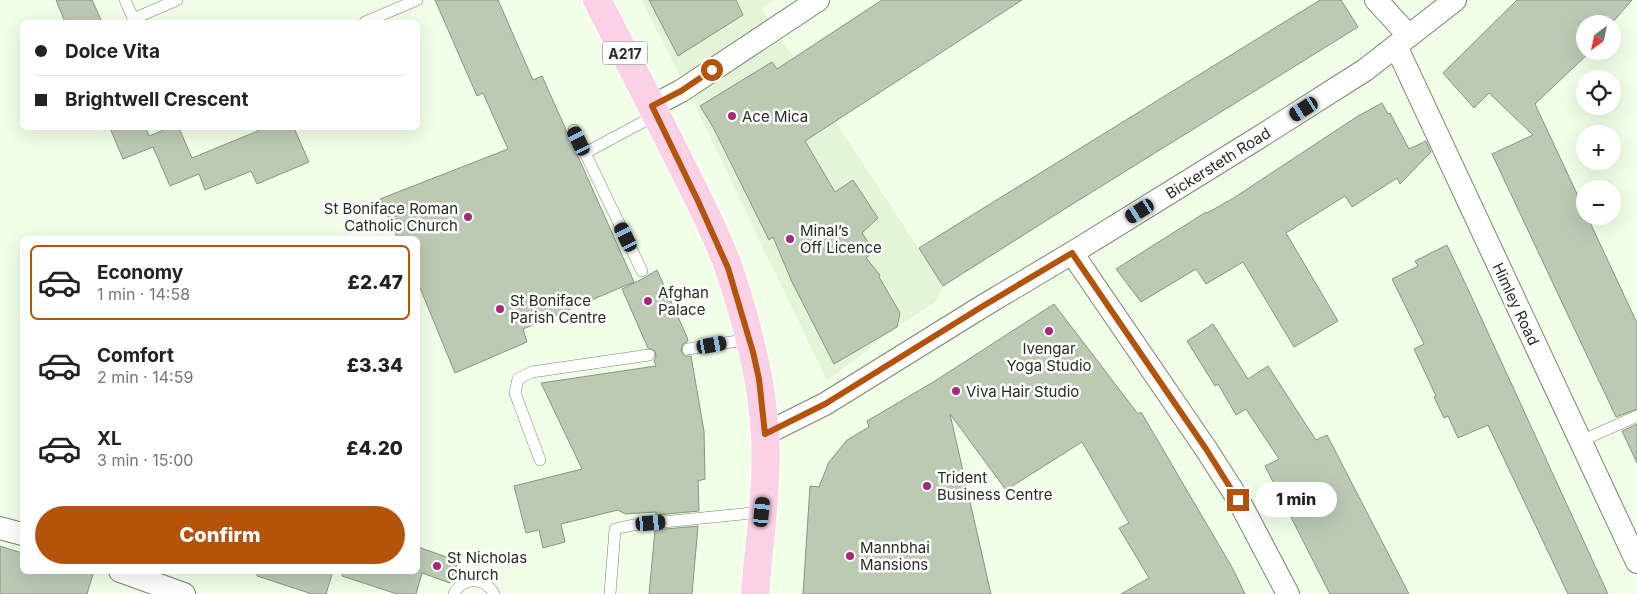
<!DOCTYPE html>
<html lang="en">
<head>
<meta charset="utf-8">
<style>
  body { margin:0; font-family:Inter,sans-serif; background:#f6f6f6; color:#222; height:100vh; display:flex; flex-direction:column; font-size:19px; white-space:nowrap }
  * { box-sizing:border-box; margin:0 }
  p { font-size:16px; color:#767676 }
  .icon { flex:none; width:28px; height:28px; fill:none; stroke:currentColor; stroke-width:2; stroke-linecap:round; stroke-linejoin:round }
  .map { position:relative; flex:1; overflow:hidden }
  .sheet { position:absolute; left:20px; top:236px; width:400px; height:338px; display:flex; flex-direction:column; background:#fff; border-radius:8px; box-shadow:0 5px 20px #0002 }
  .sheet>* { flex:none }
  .hud { position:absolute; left:20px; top:20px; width:400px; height:110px; border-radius:8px; box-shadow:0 5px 20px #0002; display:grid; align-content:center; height:110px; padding:0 15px; background:#fff }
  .needle { width:32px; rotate:213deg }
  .controls { position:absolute; left:1576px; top:15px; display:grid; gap:10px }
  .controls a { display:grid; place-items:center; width:45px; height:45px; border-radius:50%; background:#fff; box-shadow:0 5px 20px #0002; font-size:25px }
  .end { position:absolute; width:22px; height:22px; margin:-11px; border:6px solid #b45309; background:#fff; box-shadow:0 0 0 2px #fff }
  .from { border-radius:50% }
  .bubble { position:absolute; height:35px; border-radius:18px; background:#fff; box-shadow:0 5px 20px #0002; font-size:16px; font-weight:800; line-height:35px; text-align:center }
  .car { position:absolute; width:15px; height:30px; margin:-15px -8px; border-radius:6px; box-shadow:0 0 4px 1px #0007; background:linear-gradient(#222 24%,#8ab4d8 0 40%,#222 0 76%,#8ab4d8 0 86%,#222 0) }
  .hud b { display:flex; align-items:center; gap:18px; height:48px; font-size:19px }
  .hud b+b { border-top:1px solid #e0e0e0 }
  .hud i { width:12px; height:12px; background:#222 }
  ul { padding:9px 0 0; list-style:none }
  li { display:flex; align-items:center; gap:15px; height:75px; margin:0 10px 8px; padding:0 5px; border:2px solid transparent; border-radius:8px }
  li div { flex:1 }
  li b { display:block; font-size:19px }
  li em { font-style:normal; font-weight:800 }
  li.active { border-color:#b45309 }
  li>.icon { width:45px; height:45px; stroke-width:1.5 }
  .action { display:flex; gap:10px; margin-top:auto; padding:10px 15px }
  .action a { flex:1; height:58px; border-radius:30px; background:#b45309; color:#fff; font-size:20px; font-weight:800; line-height:58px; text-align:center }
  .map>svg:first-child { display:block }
  .built { fill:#e3f4d7 }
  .building { fill:#bcc9b3; stroke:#889480 }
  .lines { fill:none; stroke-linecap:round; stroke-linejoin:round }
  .service-casing { stroke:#788470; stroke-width:12 }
  .minor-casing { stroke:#788470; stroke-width:24 }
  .primary-casing { stroke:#fff; stroke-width:29 }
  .service { stroke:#fff; stroke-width:11 }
  .minor { stroke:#fff; stroke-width:22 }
  .primary { stroke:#fad1e7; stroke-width:28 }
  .route { stroke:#b45309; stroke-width:6 }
  .poi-dot { fill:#a6297b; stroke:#fff; stroke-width:2 }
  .labels { text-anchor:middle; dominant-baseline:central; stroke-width:5; stroke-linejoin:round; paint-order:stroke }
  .shield { fill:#fff; stroke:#686c66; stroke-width:1 }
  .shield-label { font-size:14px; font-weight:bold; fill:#282d24 }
  .poi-label { font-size:15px; fill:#282d24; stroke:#fff; text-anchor:start }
  .street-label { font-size:15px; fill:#282d24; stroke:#fff }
</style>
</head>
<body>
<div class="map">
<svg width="1637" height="594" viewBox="0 0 1637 594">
  <rect width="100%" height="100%" fill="#f1ffe8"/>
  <!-- built -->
  <polygon class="built" points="641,0 774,0 762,9 943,286 937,301 897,327 827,381 689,93"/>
  <!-- building -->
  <g class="building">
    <polygon points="56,0 92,0 102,22 65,22"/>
    <polygon points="435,0 498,0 533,80 542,76 634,282 523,329 527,342 455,373 418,283 418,239 398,239 380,199 508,149 483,93 477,96"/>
    <polygon points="649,0 736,0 743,15 678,56"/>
    <polygon points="882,0 1022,0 805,141 835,192 853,180 878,218 862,233 874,251 866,258 880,275 879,277 900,313 897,327 834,364 792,282 773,237 769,240 713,127 700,106 772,62 777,69"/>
    <polygon points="1320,0 1341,0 1358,27 1063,210 943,286 919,248"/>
    <polygon points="1517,0 1632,0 1611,24 1585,24 1585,51 1591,51 1535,104 1585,211 1585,216 1587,216 1637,323 1637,409 1616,417 1492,154 1533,135 1489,93 1474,108 1443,73"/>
    <polygon points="1382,103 1388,114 1390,113 1409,149 1426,141 1431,152 1400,184 1397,178 1352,207 1345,196 1286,233 1338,321 1294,347 1243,262 1206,284 1196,269 1141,302 1116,269 1206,212 1207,213 1232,199 1358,116"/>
    <polygon points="110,128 146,128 149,136 169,128 179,128 192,158 265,128 294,128 309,162 257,184 251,171 205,190 199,174 170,186 153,147 123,159"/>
    <polygon points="1447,245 1466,285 1608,594 1568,594 1488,425 1458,438 1448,416 1444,418 1434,397 1436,396 1414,349 1424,344 1392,279 1418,266 1415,261"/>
    <polygon points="657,270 687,337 688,341 683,344 681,351 685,356 691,356 704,431 705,479 698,481 699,511 656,515 656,512 625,514 618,510 561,524 565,542 543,548 539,530 526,533 514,486 582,469 541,383 656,366 654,361 656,357 655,351 648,348 622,289 646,277"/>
    <polygon points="1054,304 1138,414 1141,412 1233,569 1245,594 1121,594 1149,578 1119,528 1129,523 1082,442 1006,490 950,414 991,594 803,594 810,486 819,487 829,462 847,440 869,427 867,421 935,381"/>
    <polygon points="1213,324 1248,379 1268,366 1316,440 1327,435 1409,594 1330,594 1265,466 1279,459 1246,409 1236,415 1218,384 1215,386 1187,341"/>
    <polygon points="1637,424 1637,463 1622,431"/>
    <polygon points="698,526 692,594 649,594 655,530"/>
    <polygon points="0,546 22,553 22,571 94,571 87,594 0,594"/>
    <polygon points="418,547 458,561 450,583 422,573 416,594 397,594 342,576 343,571 418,571"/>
    <polygon points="257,571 333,571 326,594 312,594 257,576"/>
  </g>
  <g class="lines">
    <!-- service casing -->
    <g class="service-casing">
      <g id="service">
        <polyline points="125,0 135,22"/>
        <polyline points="133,19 177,0"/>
        <polyline points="365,22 417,0"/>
        <polyline points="574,130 642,271"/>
        <polyline points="585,153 656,115"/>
        <polyline points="688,349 750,339"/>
        <polyline points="1581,441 1637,416"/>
        <polyline points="540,460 515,393 518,379 532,372 649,355"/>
        <path d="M454 594C463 576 485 577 494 594"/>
        <polyline points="610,594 615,529 633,525 762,512"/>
      </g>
    </g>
    <!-- minor casing -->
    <g class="minor-casing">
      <g id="minor">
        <polyline points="1376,0 1409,36"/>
        <polyline points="1396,46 1637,562"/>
        <polyline points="652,106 681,91 818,0"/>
        <polyline points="1072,253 1206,449 1238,499 1288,594"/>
        <polyline points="765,434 825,404 983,306 1072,253 1258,138 1365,70 1455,0"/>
        <polyline points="0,528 22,534"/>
        <polyline points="120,571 184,594"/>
      </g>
    </g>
    <!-- primary casing -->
    <g class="primary-casing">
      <path id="primary" d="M597 0C625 54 653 108 680 162 697 197 716 232 729 269 747 322 762 379 765 435 768 488 759 541 755 594"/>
    </g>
    <!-- service -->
    <use href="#service" class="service"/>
    <!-- minor -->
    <use href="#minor" class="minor"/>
    <!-- primary -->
    <use href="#primary" class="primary"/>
  </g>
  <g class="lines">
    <!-- route -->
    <polyline class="route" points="712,70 681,91 652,106 698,201 728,268 753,352 759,379 765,434 825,404 983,306 1072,253 1206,449 1238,500"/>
  </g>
  <!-- markers -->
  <g class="poi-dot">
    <circle cx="732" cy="116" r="5"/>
    <circle cx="468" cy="217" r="5"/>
    <circle cx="790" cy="239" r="5"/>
    <circle cx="648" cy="301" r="5"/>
    <circle cx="500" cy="309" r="5"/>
    <circle cx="1049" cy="331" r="5"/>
    <circle cx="956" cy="391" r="5"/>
    <circle cx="927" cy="486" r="5"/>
    <circle cx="850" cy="556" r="5"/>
    <circle cx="437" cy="566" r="5"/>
  </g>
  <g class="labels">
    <!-- shield labels -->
    <rect class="shield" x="602.5" y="41.5" width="45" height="23" rx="4"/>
    <g class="shield-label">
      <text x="625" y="53">A217</text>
    </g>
    <!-- poi labels -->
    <g class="poi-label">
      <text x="742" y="116">Ace Mica</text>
      <text x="458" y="208" text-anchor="end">St Boniface Roman<tspan x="458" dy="17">Catholic Church</tspan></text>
      <text x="800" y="230">Minal’s<tspan x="800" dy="17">Off Licence</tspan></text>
      <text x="658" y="292">Afghan<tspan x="658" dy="17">Palace</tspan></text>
      <text x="510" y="300">St Boniface<tspan x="510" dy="17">Parish Centre</tspan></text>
      <text x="1049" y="348" text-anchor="middle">Ivengar<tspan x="1049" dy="17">Yoga Studio</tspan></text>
      <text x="966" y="391">Viva Hair Studio</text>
      <text x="937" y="477">Trident<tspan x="937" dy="17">Business Centre</tspan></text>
      <text x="860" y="547">Mannbhai<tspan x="860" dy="17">Mansions</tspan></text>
      <text x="447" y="557">St Nicholas<tspan x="447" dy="17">Church</tspan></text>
    </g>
    <!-- street labels -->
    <g class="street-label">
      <text transform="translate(1218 163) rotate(-32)">Bickersteth Road</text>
      <text transform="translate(1516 304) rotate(65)">Himley Road</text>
    </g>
  </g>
</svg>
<div class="controls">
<a><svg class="needle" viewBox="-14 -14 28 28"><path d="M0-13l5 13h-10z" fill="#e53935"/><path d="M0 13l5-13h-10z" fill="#767676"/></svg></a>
<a><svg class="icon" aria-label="locate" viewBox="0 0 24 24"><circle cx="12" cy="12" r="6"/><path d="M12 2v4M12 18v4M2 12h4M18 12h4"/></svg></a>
<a>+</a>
<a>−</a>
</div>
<i class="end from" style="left:712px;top:70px"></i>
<i class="end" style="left:1238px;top:500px"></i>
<div class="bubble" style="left:1255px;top:482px;width:82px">1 min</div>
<i class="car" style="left:1304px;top:109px;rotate:237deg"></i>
<i class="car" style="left:579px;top:141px;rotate:334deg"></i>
<i class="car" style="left:1140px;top:211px;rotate:238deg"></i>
<i class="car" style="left:626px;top:237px;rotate:334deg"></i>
<i class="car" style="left:712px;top:345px;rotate:80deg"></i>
<i class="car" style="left:762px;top:512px;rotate:6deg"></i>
<i class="car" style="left:651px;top:523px;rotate:85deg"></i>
<div class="hud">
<b><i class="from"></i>Dolce Vita</b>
<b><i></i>Brightwell Crescent</b>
</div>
<section class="sheet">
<ul>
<li class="active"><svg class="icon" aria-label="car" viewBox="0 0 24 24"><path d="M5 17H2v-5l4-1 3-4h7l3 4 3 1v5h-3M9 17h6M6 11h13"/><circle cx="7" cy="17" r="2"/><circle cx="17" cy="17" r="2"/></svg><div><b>Economy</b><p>1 min · 14:58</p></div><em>£2.47</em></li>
<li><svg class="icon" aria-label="car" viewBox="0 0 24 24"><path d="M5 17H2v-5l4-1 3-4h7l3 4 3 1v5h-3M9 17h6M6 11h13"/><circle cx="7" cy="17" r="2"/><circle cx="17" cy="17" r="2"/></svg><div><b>Comfort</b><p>2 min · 14:59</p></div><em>£3.34</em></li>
<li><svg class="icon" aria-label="car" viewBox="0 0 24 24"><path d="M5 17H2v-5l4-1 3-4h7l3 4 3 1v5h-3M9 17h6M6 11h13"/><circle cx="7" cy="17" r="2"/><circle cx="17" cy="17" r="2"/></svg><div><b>XL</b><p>3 min · 15:00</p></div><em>£4.20</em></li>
</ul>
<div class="action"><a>Confirm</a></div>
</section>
</div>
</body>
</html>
